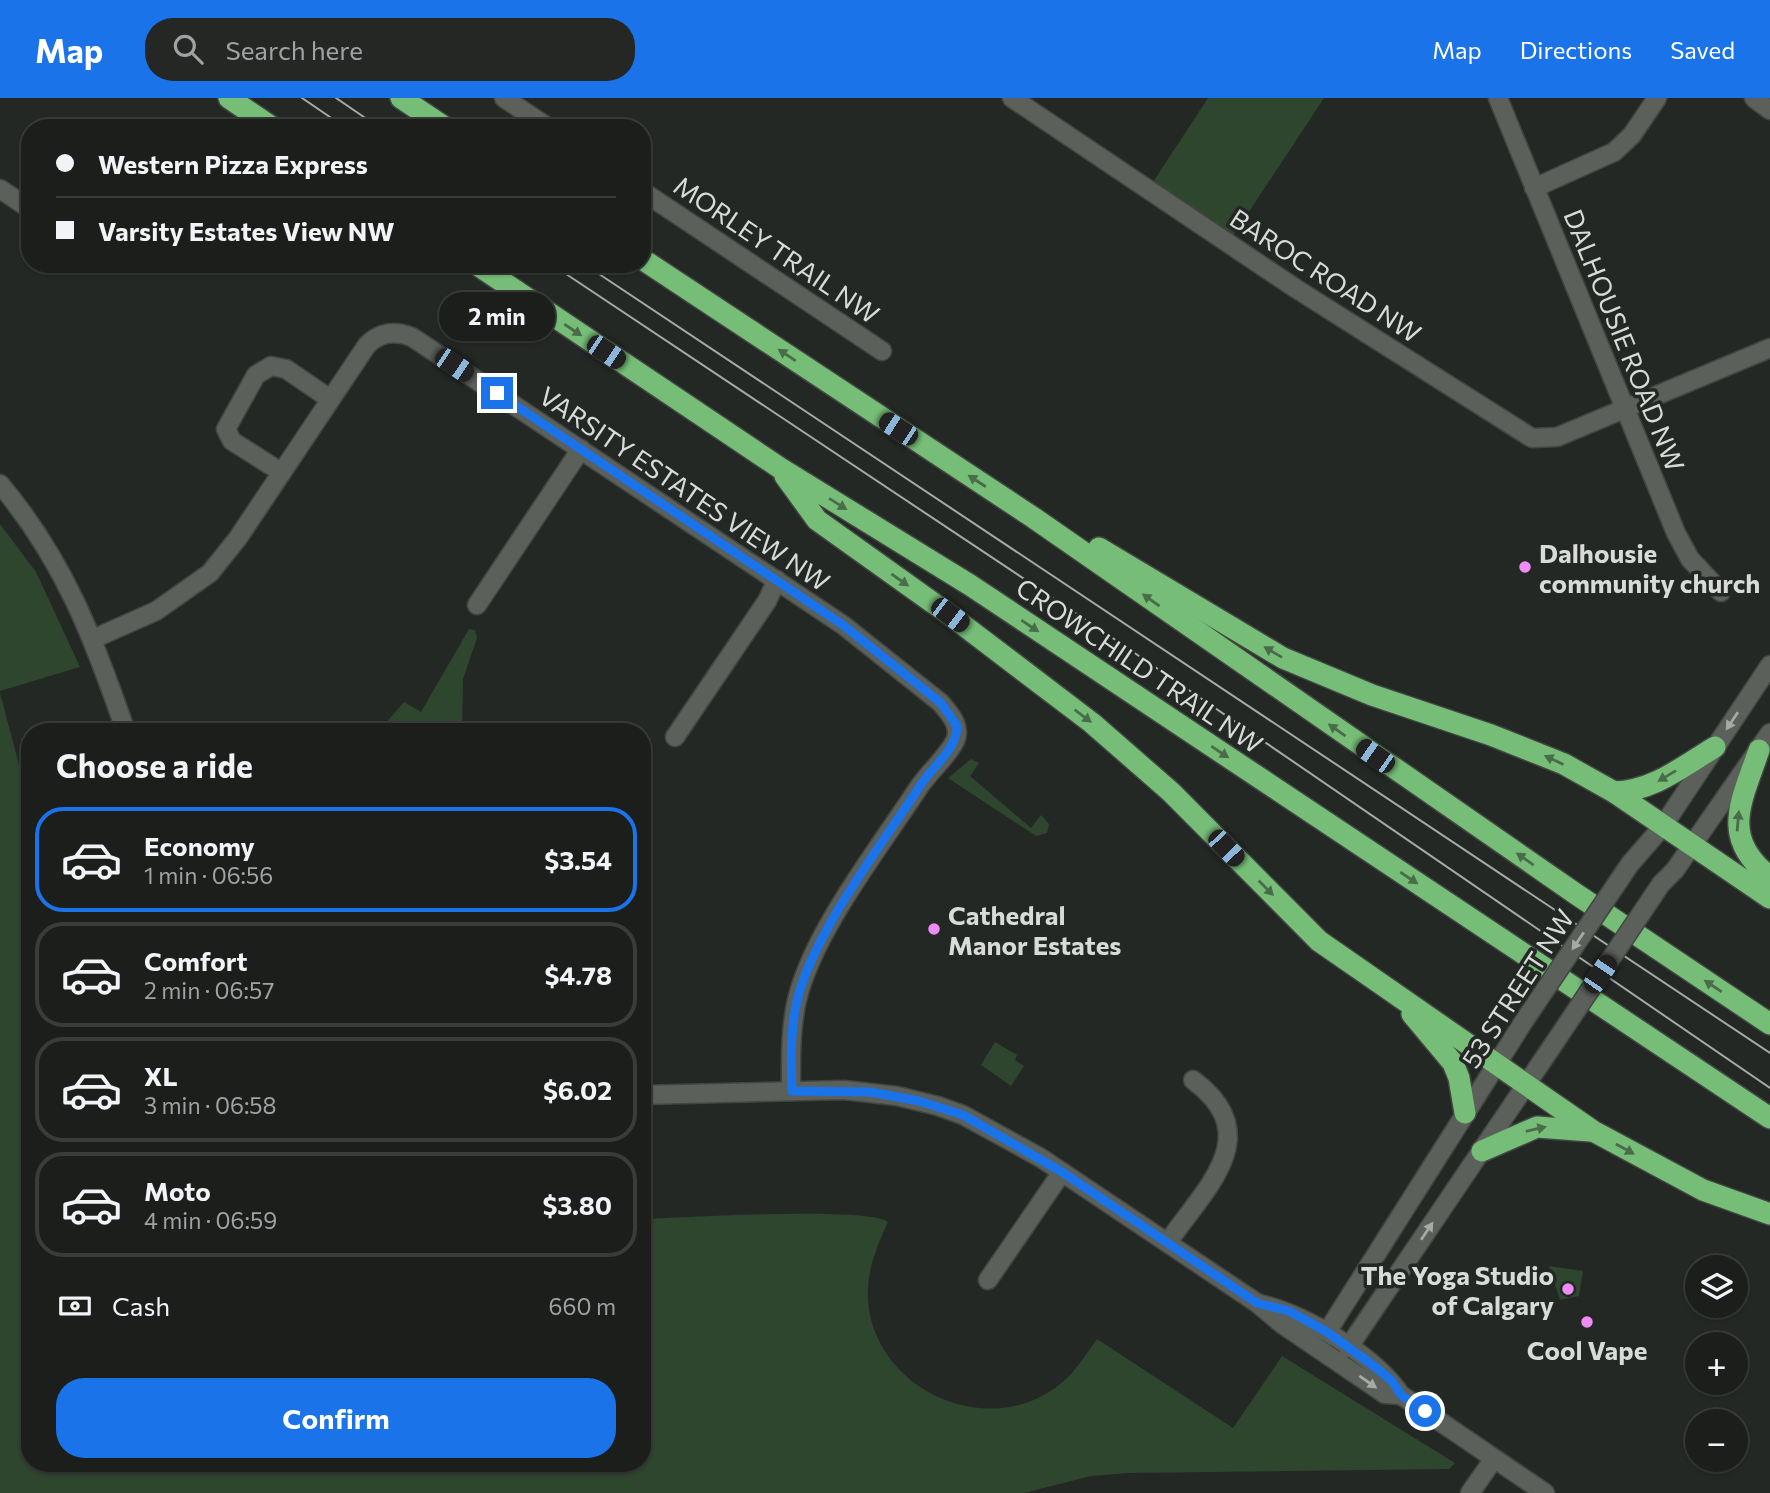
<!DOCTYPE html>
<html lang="en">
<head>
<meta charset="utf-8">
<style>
  body { margin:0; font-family:Commissioner,sans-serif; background:#242724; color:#f1f3f6; height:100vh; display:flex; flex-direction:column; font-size:26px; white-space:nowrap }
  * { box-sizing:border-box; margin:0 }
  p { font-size:23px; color:#a0a2a3 }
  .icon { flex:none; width:38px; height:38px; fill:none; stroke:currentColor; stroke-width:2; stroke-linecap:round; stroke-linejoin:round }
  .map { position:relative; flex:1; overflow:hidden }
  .drawer { position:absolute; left:21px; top:625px; width:630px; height:749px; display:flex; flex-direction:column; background:#1b1e1b; border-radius:28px; box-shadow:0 2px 5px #0004,0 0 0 2px #393c3a }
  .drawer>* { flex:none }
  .top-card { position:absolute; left:21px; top:21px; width:630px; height:154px; border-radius:28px; box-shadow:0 2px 5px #0004,0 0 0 2px #393c3a; display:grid; align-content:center; height:154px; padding:0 35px; background:#1b1e1b }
  .fabs { position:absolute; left:1685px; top:1157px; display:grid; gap:14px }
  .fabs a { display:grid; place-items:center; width:63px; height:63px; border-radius:50%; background:#1b1e1b; box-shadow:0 2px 5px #0004,0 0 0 2px #393c3a; font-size:35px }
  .end { position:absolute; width:32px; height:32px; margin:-16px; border:9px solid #1a73e8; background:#fff; box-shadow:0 0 0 4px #fff }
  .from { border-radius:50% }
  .bubble { position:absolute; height:49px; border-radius:24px; background:#1b1e1b; box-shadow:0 2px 5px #0004,0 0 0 2px #393c3a; font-size:23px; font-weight:700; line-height:49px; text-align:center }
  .car { position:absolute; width:21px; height:42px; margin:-21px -10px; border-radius:9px; box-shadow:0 0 5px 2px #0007; background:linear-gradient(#222 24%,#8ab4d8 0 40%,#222 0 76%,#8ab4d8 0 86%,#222 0) }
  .top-card b { display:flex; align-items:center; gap:24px; height:66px; font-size:26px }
  .top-card b+b { border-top:2px solid #393c3a }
  .top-card i { width:18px; height:18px; background:#f1f3f6 }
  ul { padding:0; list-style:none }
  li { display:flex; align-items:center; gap:21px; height:105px; margin:0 14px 10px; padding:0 21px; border:4px solid #393c3a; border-radius:28px }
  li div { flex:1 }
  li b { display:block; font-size:26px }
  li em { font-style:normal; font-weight:700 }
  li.selected { border-color:#1a73e8 }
  li>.icon { width:63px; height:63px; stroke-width:1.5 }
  h2 { padding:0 35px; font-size:32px; line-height:84px }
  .pay { display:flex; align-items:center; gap:18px; height:77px; padding:0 35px; font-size:26px }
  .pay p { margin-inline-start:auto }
  .cta { display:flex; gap:14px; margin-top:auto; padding:14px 35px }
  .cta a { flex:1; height:80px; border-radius:28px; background:#1a73e8; color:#fff; font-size:28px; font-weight:700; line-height:80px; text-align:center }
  header { display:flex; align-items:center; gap:42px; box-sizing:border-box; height:98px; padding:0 35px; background:#1a73e8; color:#fff }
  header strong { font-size:33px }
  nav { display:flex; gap:38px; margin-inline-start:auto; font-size:24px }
  .search { width:490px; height:63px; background:#242724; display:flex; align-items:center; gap:18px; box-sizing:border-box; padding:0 24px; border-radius:28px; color:#a0a2a3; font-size:26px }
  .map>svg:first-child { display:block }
  .green { fill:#2e452e }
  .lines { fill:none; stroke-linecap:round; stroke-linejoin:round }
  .minor-casing { stroke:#424642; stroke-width:21 }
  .tertiary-casing { stroke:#424642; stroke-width:21 }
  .secondary-casing { stroke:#424642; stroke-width:21 }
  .motorway-casing { stroke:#424642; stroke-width:24 }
  .minor { stroke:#5b605b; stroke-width:18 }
  .tertiary { stroke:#5b605b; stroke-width:18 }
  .secondary { stroke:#5b605b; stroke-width:18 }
  .motorway { stroke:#76be77; stroke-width:21 }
  .tram { stroke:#a6a9a6; stroke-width:2 }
  .secondary-bridge-casing { stroke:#424642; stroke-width:21; stroke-linecap:butt }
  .secondary-bridge { stroke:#5b605b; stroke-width:18 }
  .oneway { fill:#496c49 }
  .oneway2 { fill:#a6aaa6 }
  .route { stroke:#1a73e8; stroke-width:9 }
  .poi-dot { fill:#ef8bf7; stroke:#242824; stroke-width:2.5 }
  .labels { text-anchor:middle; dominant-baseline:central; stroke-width:7; stroke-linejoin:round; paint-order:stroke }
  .street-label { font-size:26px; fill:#d8dbd8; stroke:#242824 }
  .poi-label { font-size:26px; font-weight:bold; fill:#d8dbd8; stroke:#242824; text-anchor:start }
</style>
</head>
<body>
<header>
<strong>Map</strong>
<div class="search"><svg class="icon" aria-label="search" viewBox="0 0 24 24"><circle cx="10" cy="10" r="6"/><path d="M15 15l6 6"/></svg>Search here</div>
<nav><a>Map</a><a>Directions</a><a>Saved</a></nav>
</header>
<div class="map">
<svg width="1770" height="1395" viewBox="0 0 1770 1395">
  <rect width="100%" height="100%" fill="#242824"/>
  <!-- green -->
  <g class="green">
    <polygon points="1208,0 1324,0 1233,138 1153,84"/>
    <polygon points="0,426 36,474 80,569 0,593"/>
    <polygon points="469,531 475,532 477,540 463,581 462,633 379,633 404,604 421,614"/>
    <path d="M0 595 30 708V960L26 985 30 1018V1365H642V1121C680 1120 868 1108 888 1124 874 1154 863 1183 870 1217 889 1303 1003 1343 1068 1279 1079 1268 1088 1253 1097 1241L1233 1330 1282 1258 1455 1365 1449 1371 1129 1375 1091 1378 1024 1395H0Z"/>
    <polygon points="971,661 979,665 970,678 1031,730 1041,717 1049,726 1047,735 1036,738 948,680"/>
    <polygon points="995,944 1017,957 1015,962 1024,968 1011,988 981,967"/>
    <polygon points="1549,1168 1583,1173 1579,1198 1560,1202"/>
  </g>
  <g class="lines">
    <!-- minor casing -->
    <g class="minor-casing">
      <g id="minor">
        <polyline points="504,0 549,30"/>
        <polyline points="1012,0 1295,190 1532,340 1557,339 1770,250"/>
        <polyline points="1498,0 1676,435 1690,461 1721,494"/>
        <polyline points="1754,0 1770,12"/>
        <polyline points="1534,90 1614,54 1632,37 1657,0"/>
        <polyline points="0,91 30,111"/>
        <polyline points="642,93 882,253"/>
        <polyline points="281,374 232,343 226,331 256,277 271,268 286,271 330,301"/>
        <polyline points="477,507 581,351"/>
        <path d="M93 541 156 513 210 475 238 440 367 247C380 234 395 232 412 239L843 527 941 605C949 615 962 628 955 643 947 659 930 673 919 689 880 749 813 834 797 902 790 932 791 963 791 993"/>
        <polyline points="675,639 767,503 777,482"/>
        <path d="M1168 1144C1206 1089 1267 1037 1193 982"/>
        <polyline points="988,1182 1062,1074"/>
        <polyline points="1470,1395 1493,1362"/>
      </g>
    </g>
    <!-- tertiary casing -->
    <g class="tertiary-casing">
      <g id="tertiary">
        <path d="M0 386C64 462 94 541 126 634"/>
        <polyline points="642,997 844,992 897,998 938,1008 963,1017 1041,1060 1257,1205 1282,1226 1385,1296 1401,1297"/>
        <path d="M1260 1206C1305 1216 1375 1258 1401 1297L1545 1395"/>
      </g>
    </g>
    <!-- secondary casing -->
    <g class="secondary-casing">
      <g id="secondary">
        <polyline points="1630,766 1663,728 1770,567"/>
        <polyline points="1661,786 1675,772 1770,635"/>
        <polyline points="1327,1234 1524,923"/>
        <polyline points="1348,1250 1555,944"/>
      </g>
    </g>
    <!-- motorway casing -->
    <g class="motorway-casing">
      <g id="motorway">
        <polyline points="229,0 273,30"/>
        <polyline points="401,0 446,30"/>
        <polyline points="642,161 1034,420 1576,796 1770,926"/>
        <polyline points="476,166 780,370 970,487 1770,1020"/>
        <polyline points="785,378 817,422 950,517 1092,625 1171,694 1319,843 1593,1033 1703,1092 1770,1116"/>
        <polyline points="1099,450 1283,560 1372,597 1491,637 1564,666 1614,694 1770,800"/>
        <path d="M1759 652C1742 703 1719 739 1770 779"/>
        <path d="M1614 694C1653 693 1682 669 1715 649"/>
        <polyline points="1412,916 1453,965 1459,980 1465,1015"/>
        <polyline points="1482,1053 1537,1029 1590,1033"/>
      </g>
    </g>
    <!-- minor -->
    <use href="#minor" class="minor"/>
    <!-- tertiary -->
    <use href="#tertiary" class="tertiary"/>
    <!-- secondary -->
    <use href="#secondary" class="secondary"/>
    <!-- motorway -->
    <use href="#motorway" class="motorway"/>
    <!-- tram -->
    <g class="tram">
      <polyline points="302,0 346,30"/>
      <polyline points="336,0 380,30"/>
      <polyline points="551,166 1101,532 1770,990"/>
      <polyline points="584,166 1770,955"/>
    </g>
    <!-- secondary-bridge casing -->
    <g class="secondary-bridge-casing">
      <g id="secondary-bridge">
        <polyline points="1524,923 1630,766"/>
        <polyline points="1555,944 1661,786"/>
      </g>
    </g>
    <!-- secondary-bridge -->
    <use href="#secondary-bridge" class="secondary-bridge"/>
  </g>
  <!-- one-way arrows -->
  <defs><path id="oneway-solid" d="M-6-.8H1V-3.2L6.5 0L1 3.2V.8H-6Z" transform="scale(1.75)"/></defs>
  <g class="oneway">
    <use href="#oneway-solid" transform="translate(573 232) rotate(34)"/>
    <use href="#oneway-solid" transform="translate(787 257) rotate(-146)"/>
    <use href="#oneway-solid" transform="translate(977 383) rotate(-147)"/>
    <use href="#oneway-solid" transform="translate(838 406) rotate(32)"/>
    <use href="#oneway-solid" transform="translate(900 482) rotate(35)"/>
    <use href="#oneway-solid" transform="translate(1151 502) rotate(-145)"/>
    <use href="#oneway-solid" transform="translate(1030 528) rotate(34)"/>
    <use href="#oneway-solid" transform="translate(1273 554) rotate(-149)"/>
    <use href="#oneway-solid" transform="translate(1083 618) rotate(37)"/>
    <use href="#oneway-solid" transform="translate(1337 632) rotate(-145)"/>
    <use href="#oneway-solid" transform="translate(1220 654) rotate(34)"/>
    <use href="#oneway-solid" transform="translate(1554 662) rotate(-155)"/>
    <use href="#oneway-solid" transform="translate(1667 678) rotate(149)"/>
    <use href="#oneway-solid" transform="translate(1738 723) rotate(-85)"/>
    <use href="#oneway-solid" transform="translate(1525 761) rotate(-145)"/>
    <use href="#oneway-solid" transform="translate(1409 780) rotate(34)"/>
    <use href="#oneway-solid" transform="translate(1266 790) rotate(45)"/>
    <use href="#oneway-solid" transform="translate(1713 888) rotate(-146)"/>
    <use href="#oneway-solid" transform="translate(1536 1031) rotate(-13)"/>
    <use href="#oneway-solid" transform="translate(1625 1051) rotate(29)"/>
  </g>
  <g class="oneway2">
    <use href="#oneway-solid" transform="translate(1732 623) rotate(124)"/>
    <use href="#oneway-solid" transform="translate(1578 843) rotate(124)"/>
    <use href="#oneway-solid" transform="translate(1427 1133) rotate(-56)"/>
    <use href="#oneway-solid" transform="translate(1368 1284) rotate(35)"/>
  </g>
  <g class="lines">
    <!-- route -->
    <path class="route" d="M497 295 843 527 941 605 957 628C957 651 934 667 922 685 883 745 813 835 797 903 790 933 791 963 792 993L871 994 919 1003 963 1017 1062 1074 1257 1205 1289 1213 1327 1234 1374 1268 1392 1283 1401 1297 1425 1313"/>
  </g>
  <!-- markers -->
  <g class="poi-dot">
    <circle cx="1525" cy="469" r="7"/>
    <circle cx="934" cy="831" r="7"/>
    <circle cx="1568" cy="1191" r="7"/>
    <circle cx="1587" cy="1224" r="7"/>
  </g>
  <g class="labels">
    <!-- street labels -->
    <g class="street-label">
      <text transform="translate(777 151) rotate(34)">MORLEY TRAIL NW</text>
      <text transform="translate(1326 177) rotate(33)">BAROC ROAD NW</text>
      <text transform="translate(1625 242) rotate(68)">DALHOUSIE ROAD NW</text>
      <text transform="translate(685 390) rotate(34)">VARSITY ESTATES VIEW NW</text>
      <text transform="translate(1140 567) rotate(34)">CROWCHILD TRAIL NW</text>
      <text transform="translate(1517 890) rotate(-57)">53 STREET NW</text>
    </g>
    <!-- poi labels -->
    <g class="poi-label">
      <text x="1539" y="454">Dalhousie<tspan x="1539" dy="30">community church</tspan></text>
      <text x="948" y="816">Cathedral<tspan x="948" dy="30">Manor Estates</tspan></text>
      <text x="1554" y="1176" text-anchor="end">The Yoga Studio<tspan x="1554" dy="30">of Calgary</tspan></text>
      <text x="1587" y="1251" text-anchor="middle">Cool Vape</text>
    </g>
  </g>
</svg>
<div class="fabs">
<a><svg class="icon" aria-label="layers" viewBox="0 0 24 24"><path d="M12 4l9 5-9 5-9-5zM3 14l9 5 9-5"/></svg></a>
<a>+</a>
<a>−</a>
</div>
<i class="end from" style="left:1425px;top:1313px"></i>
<i class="end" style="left:497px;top:295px"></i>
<div class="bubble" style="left:439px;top:194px;width:116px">2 min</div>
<i class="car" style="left:606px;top:254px;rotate:124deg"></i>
<i class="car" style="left:454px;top:267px;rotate:124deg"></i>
<i class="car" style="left:898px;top:331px;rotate:303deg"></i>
<i class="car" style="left:950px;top:517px;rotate:127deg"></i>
<i class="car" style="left:1375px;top:658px;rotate:305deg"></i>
<i class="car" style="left:1226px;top:750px;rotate:136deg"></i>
<i class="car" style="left:1600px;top:876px;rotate:34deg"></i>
<div class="top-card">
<b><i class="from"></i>Western Pizza Express</b>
<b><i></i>Varsity Estates View NW</b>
</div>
<section class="drawer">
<h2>Choose a ride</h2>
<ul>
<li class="selected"><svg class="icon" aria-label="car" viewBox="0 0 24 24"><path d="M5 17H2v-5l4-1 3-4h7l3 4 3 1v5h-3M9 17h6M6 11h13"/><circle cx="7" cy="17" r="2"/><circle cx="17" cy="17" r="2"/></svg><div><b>Economy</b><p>1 min · 06:56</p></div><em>$3.54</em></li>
<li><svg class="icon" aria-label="car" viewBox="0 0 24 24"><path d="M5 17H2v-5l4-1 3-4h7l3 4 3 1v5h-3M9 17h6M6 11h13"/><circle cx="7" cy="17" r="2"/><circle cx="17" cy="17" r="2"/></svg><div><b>Comfort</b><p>2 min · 06:57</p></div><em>$4.78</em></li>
<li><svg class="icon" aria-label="car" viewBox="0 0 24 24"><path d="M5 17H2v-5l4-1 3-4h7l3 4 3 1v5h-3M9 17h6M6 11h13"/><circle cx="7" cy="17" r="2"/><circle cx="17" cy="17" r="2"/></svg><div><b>XL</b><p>3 min · 06:58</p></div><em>$6.02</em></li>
<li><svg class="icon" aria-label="car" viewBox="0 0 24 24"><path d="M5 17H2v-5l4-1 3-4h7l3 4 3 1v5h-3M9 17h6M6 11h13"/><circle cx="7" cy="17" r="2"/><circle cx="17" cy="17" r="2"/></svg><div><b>Moto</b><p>4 min · 06:59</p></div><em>$3.80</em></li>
</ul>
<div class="pay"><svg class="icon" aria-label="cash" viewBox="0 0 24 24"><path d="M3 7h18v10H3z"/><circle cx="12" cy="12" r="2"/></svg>Cash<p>660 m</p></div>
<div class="cta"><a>Confirm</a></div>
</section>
</div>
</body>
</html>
